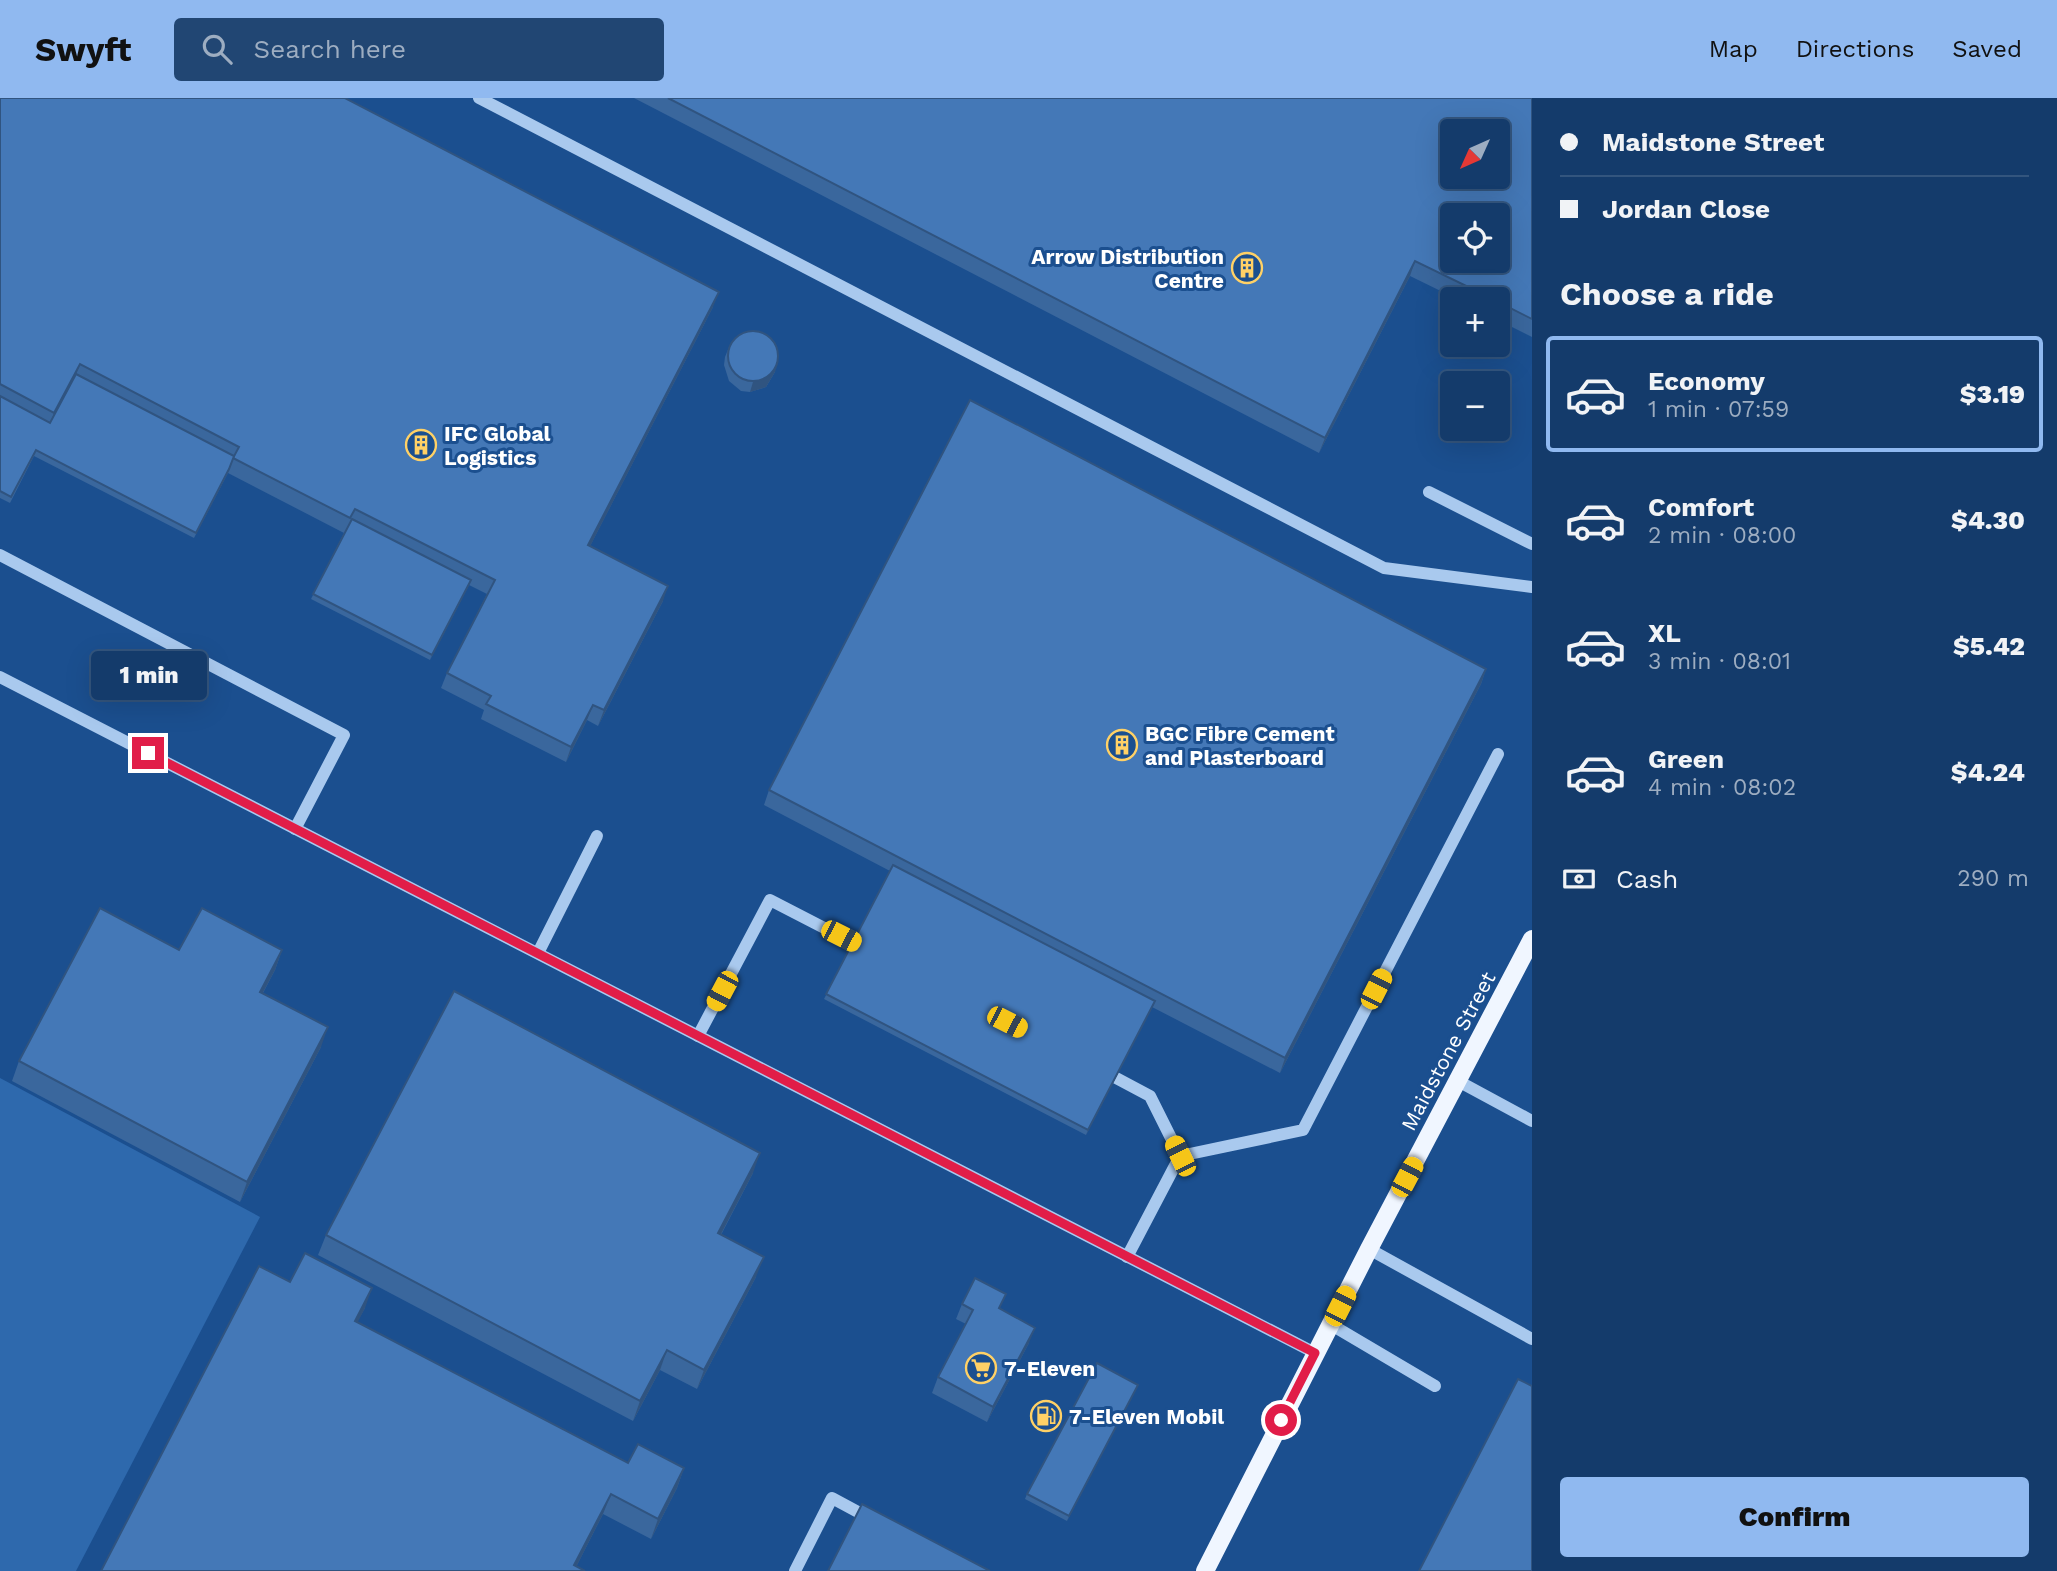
<!DOCTYPE html>
<html lang="en">
<head>
<meta charset="utf-8">
<style>
  body { margin:0; font-family:"Work Sans",sans-serif; background:#214673; color:#f1f3f6; height:100vh; display:flex; flex-direction:column; font-size:26px; white-space:nowrap }
  * { box-sizing:border-box; margin:0 }
  p { font-size:23px; color:#9dadc1 }
  .icon { flex:none; width:38px; height:38px; fill:none; stroke:currentColor; stroke-width:2; stroke-linecap:round; stroke-linejoin:round }
  .map { position:relative; flex:1; overflow:hidden }
  .sheet { display:flex; flex-direction:column; background:#143b6b; width:525px }
  .sheet>* { flex:none }
  .hud { display:grid; align-content:center; height:154px; padding:0 28px; background:#143b6b }
  .needle { width:46px; rotate:225deg }
  .controls { position:absolute; left:1440px; top:21px; display:grid; gap:14px }
  .controls a { display:grid; place-items:center; width:70px; height:70px; border-radius:7px; background:#143b6b; box-shadow:0 7px 28px #0002,0 0 0 2px #33557e; font-size:35px }
  .end { position:absolute; width:32px; height:32px; margin:-16px; border:9px solid #e11d48; background:#fff; box-shadow:0 0 0 4px #fff }
  .from { border-radius:50% }
  .bubble { position:absolute; height:49px; border-radius:7px; background:#143b6b; box-shadow:0 7px 28px #0002,0 0 0 2px #33557e; font-size:23px; font-weight:800; line-height:49px; text-align:center }
  .car { position:absolute; width:21px; height:42px; margin:-21px -10px; border-radius:9px; box-shadow:0 0 5px 2px #0007; background:linear-gradient(#f5c518 24%,#345 0 40%,#f5c518 0 76%,#345 0 86%,#f5c518 0) }
  .hud b { display:flex; align-items:center; gap:24px; height:66px; font-size:26px }
  .hud b+b { border-top:2px solid #33557e }
  .hud i { width:18px; height:18px; background:#f1f3f6 }
  ul { padding:0; list-style:none }
  li { display:flex; align-items:center; gap:21px; height:116px; margin:0 14px 10px; padding:0 14px; border:4px solid transparent; border-radius:7px }
  li div { flex:1 }
  li b { display:block; font-size:26px }
  li em { font-style:normal; font-weight:800 }
  li.on { border-color:#90b9f0 }
  li>.icon { width:63px; height:63px; stroke-width:1.5 }
  h2 { padding:0 28px; font-size:32px; line-height:84px }
  .pay { display:flex; align-items:center; gap:18px; height:77px; padding:0 28px; font-size:26px }
  .pay p { margin-inline-start:auto }
  .button { display:flex; gap:14px; margin-top:auto; padding:14px 28px }
  .button a { flex:1; height:80px; border-radius:7px; background:#90b9f0; color:#111; font-size:28px; font-weight:800; line-height:80px; text-align:center }
  header { display:flex; align-items:center; gap:42px; box-sizing:border-box; height:98px; padding:0 35px; background:#90b9f0; color:#111 }
  header strong { font-size:33px }
  nav { display:flex; gap:38px; margin-inline-start:auto; font-size:24px }
  .search { width:490px; height:63px; background:#214673; display:flex; align-items:center; gap:18px; box-sizing:border-box; padding:0 24px; border-radius:7px; color:#9dadc1; font-size:26px }
  main { display:flex; flex:1; min-height:0 }
  .map>svg:first-child { display:block }
  .green { fill:#2e69ad }
  .lines { fill:none; stroke-linecap:round; stroke-linejoin:round }
  .minor { stroke:#a9c9ee; stroke-width:12 }
  .major { stroke:#f0f6ff; stroke-width:18 }
  .wall { fill:#3a679d }
  .shaded-wall { fill:#305480 }
  .building { fill:#4478b7; stroke:#305480; stroke-width:2; fill-rule:evenodd }
  .route { stroke:#e11d48; stroke-width:9 }
  .labels { text-anchor:middle; dominant-baseline:central; stroke-width:6; stroke-linejoin:round; paint-order:stroke }
  .poi-label { font-size:21px; font-weight:bold; fill:#fff; stroke:#1b4f8f; text-anchor:start }
  .street-label { font-size:21px; fill:#fff; stroke:#1b4f8f }
</style>
</head>
<body>
<header>
<strong>Swyft</strong>
<div class="search"><svg class="icon" aria-label="search" viewBox="0 0 24 24"><circle cx="10" cy="10" r="6"/><path d="M15 15l6 6"/></svg>Search here</div>
<nav><a>Map</a><a>Directions</a><a>Saved</a></nav>
</header>
<main>
<div class="map">
<svg width="1532" height="1473" viewBox="0 0 1532 1473">
  <rect width="100%" height="100%" fill="#1b4f8f"/>
  <!-- green -->
  <polygon class="green" points="0,980 260,1119 76,1473 0,1473"/>
  <g class="lines">
    <!-- minor -->
    <g class="minor">
      <polyline points="479,0 1384,470 1532,489"/>
      <polyline points="1429,394 1532,446"/>
      <polyline points="0,457 344,637 295,731"/>
      <polyline points="0,579 1315,1255"/>
      <polyline points="538,855 597,738"/>
      <polyline points="698,938 770,802 865,851"/>
      <polyline points="1103,973 1150,998 1180,1058 1127,1159"/>
      <polyline points="1458,983 1532,1023"/>
      <polyline points="1180,1058 1303,1032 1498,656"/>
      <polyline points="1369,1151 1532,1241"/>
      <polyline points="1330,1226 1435,1288"/>
      <polyline points="795,1473 832,1400 871,1421"/>
    </g>
    <!-- major -->
    <polyline class="major" points="1205,1473 1369,1151 1532,841"/>
  </g>
  <!-- wall -->
  <g class="wall">
    <polygon points="0,0 713,209 590,448 663,503 598,628 587,622 566,664 481,621 484,612 441,590 447,575 487,496 469,487 430,562 311,501 344,435 228,375 194,440 34,358 10,405 0,400"/>
    <polygon points="634,0 1532,0 1532,239 1498,222 1498,201 1457,201 1410,178 1319,355"/>
    <polygon points="729,249 775,274 766,289 750,294 741,293 729,283 724,267 725,259"/>
    <polygon points="1486,571 1481,586 1280,975 1152,909 1086,1037 824,901 890,773 764,707 769,692"/>
    <polygon points="179,852 282,852 275,872 263,895 321,949 240,1104 12,983 19,963"/>
    <polygon points="753,1075 721,1137 756,1179 697,1291 660,1272 633,1323 318,1157 326,1137"/>
    <polygon points="290,1184 365,1210 357,1224 628,1365 684,1370 677,1390 651,1441 603,1416 576,1469 101,1473"/>
    <polygon points="962,1206 1000,1211 1029,1245 987,1324 932,1295 938,1279 966,1226 956,1221"/>
    <polygon points="1138,1287 1067,1423 1025,1401 1027,1396"/>
  </g>
  <!-- shaded-wall -->
  <g class="shaded-wall">
    <polygon points="1415,163 1410,178 1319,355 1325,340"/>
    <polygon points="719,194 713,209 583,462 588,447"/>
    <polygon points="779,263 775,274 766,289 750,294 753,284"/>
    <polygon points="80,266 74,282 49,330 54,315"/>
    <polygon points="471,482 469,487 430,562 432,557"/>
    <polygon points="668,488 663,503 598,628 604,612"/>
    <polygon points="1486,571 1481,586 1280,975 1285,960"/>
    <polygon points="593,607 587,622 566,664 571,649"/>
    <polygon points="282,852 275,872 253,913 260,894"/>
    <polygon points="1155,903 1153,908 1086,1037 1088,1032"/>
    <polygon points="328,929 321,949 240,1104 247,1084"/>
    <polygon points="760,1055 753,1075 711,1155 718,1135"/>
    <polygon points="764,1159 756,1179 697,1291 704,1272"/>
    <polygon points="372,1190 365,1210 348,1243 355,1223"/>
    <polygon points="1035,1230 1029,1245 987,1324 993,1309"/>
    <polygon points="667,1252 660,1272 633,1323 640,1303"/>
    <polygon points="1138,1287 1136,1292 1067,1423 1069,1418"/>
    <polygon points="684,1370 677,1390 651,1441 658,1421"/>
    <polygon points="611,1396 603,1416 574,1473 574,1467"/>
  </g>
  <!-- building -->
  <g class="building">
    <polygon points="0,0 345,0 719,194 588,447 668,488 604,612 593,607 571,649 486,606 491,598 447,575 495,482 355,411 350,420 233,360 239,349 80,266 54,315 0,286"/>
    <path d="M668 0H1532V221L1498 204V201H1493L1415 163 1325 340ZM1452 33H1498V79H1452ZM1452 117H1498V163H1452Z"/>
    <circle cx="753" cy="258" r="25"/>
    <polygon points="76,276 234,358 229,371 196,435 36,352 11,399 0,393 0,298 50,325"/>
    <polygon points="970,302 1486,571 1285,960 769,692"/>
    <polygon points="352,421 471,482 432,557 313,496"/>
    <polygon points="893,767 1155,903 1088,1032 826,896"/>
    <polygon points="100,810 179,852 202,810 282,852 260,894 328,929 247,1084 19,963"/>
    <polygon points="454,893 760,1055 718,1135 764,1159 704,1272 667,1252 640,1303 326,1137"/>
    <polygon points="305,1155 372,1190 355,1223 628,1365 638,1346 684,1370 658,1421 611,1396 574,1467 585,1473 101,1473 259,1168 290,1184"/>
    <polygon points="975,1180 1006,1196 999,1210 1035,1230 993,1309 938,1279 973,1212 962,1206"/>
    <polygon points="1097,1265 1138,1287 1069,1418 1027,1396"/>
    <polygon points="1518,1281 1532,1288 1532,1473 1419,1473"/>
    <polygon points="862,1406 990,1473 828,1473"/>
  </g>
  <g class="lines">
    <!-- route -->
    <polyline class="route" points="148,655 1315,1255 1281,1322"/>
  </g>
  <!-- icons -->
  <defs>
    <g id="building-ring" transform="scale(1.575)"><circle r="9.5" fill="#1b4f8f" stroke="#ffd166" stroke-width="1.5"/><path d="M-4-6H4V6H1V3H-1V6H-4ZM-2.5-4.3h1.7v1.8h-1.7ZM.8-4.3h1.7v1.8H.8ZM-2.5-1h1.7V.8h-1.7ZM.8-1h1.7V.8H.8Z" fill="#ffd166"/></g>
    <g id="supermarket-ring" transform="scale(1.575)"><circle r="9.5" fill="#1b4f8f" stroke="#ffd166" stroke-width="1.5"/><path d="M-6-5.5h2.5l.6 2H6L4.5 2H-2.5L-4.4-4H-6ZM-1.5 3.2a1.3 1.3 0 1 0 .1 0ZM3 3.2a1.3 1.3 0 1 0 .1 0Z" fill="#ffd166"/></g>
    <g id="fuel-ring" transform="scale(1.575)"><circle r="9.5" fill="#1b4f8f" stroke="#ffd166" stroke-width="1.5"/><path d="M-5.5-6h7V0h2V4h1.3V-2.5L3-4.5l.8-.8L6-3V5H2.5V1h-1V6h-7ZM-4.2-4.7v3.2H.2V-4.7Z" fill="#ffd166"/></g>
  </defs>
  <g fill-rule="evenodd">
    <use href="#building-ring" x="1247" y="170"/>
    <use href="#building-ring" x="421" y="347"/>
    <use href="#building-ring" x="1122" y="647"/>
    <use href="#supermarket-ring" x="981" y="1270"/>
    <use href="#fuel-ring" x="1046" y="1318"/>
  </g>
  <g class="labels">
    <!-- poi labels -->
    <g class="poi-label">
      <text x="1224" y="158" text-anchor="end">Arrow Distribution<tspan x="1224" dy="24">Centre</tspan></text>
      <text x="444" y="335">IFC Global<tspan x="444" dy="24">Logistics</tspan></text>
      <text x="1145" y="635">BGC Fibre Cement<tspan x="1145" dy="24">and Plasterboard</tspan></text>
      <text x="1004" y="1270">7-Eleven</text>
      <text x="1069" y="1318">7-Eleven Mobil</text>
    </g>
    <!-- street labels -->
    <g class="street-label">
      <text transform="translate(1448 953) rotate(-62)">Maidstone Street</text>
    </g>
  </g>
</svg>
<div class="controls">
<a><svg class="needle" viewBox="-14 -14 28 28"><path d="M0-13l5 13h-10z" fill="#e53935"/><path d="M0 13l5-13h-10z" fill="#9dadc1"/></svg></a>
<a><svg class="icon" aria-label="locate" viewBox="0 0 24 24"><circle cx="12" cy="12" r="6"/><path d="M12 2v4M12 18v4M2 12h4M18 12h4"/></svg></a>
<a>+</a>
<a>−</a>
</div>
<i class="end from" style="left:1281px;top:1322px"></i>
<i class="end" style="left:148px;top:655px"></i>
<div class="bubble" style="left:91px;top:553px;width:116px">1 min</div>
<i class="car" style="left:841px;top:838px;rotate:117deg"></i>
<i class="car" style="left:1376px;top:891px;rotate:27deg"></i>
<i class="car" style="left:722px;top:893px;rotate:208deg"></i>
<i class="car" style="left:1007px;top:924px;rotate:117deg"></i>
<i class="car" style="left:1180px;top:1058px;rotate:334deg"></i>
<i class="car" style="left:1407px;top:1079px;rotate:28deg"></i>
<i class="car" style="left:1340px;top:1208px;rotate:27deg"></i>
</div>
<section class="sheet">
<div class="hud">
<b><i class="from"></i>Maidstone Street</b>
<b><i></i>Jordan Close</b>
</div>
<h2>Choose a ride</h2>
<ul>
<li class="on"><svg class="icon" aria-label="car" viewBox="0 0 24 24"><path d="M5 17H2v-5l4-1 3-4h7l3 4 3 1v5h-3M9 17h6M6 11h13"/><circle cx="7" cy="17" r="2"/><circle cx="17" cy="17" r="2"/></svg><div><b>Economy</b><p>1 min · 07:59</p></div><em>$3.19</em></li>
<li><svg class="icon" aria-label="car" viewBox="0 0 24 24"><path d="M5 17H2v-5l4-1 3-4h7l3 4 3 1v5h-3M9 17h6M6 11h13"/><circle cx="7" cy="17" r="2"/><circle cx="17" cy="17" r="2"/></svg><div><b>Comfort</b><p>2 min · 08:00</p></div><em>$4.30</em></li>
<li><svg class="icon" aria-label="car" viewBox="0 0 24 24"><path d="M5 17H2v-5l4-1 3-4h7l3 4 3 1v5h-3M9 17h6M6 11h13"/><circle cx="7" cy="17" r="2"/><circle cx="17" cy="17" r="2"/></svg><div><b>XL</b><p>3 min · 08:01</p></div><em>$5.42</em></li>
<li><svg class="icon" aria-label="car" viewBox="0 0 24 24"><path d="M5 17H2v-5l4-1 3-4h7l3 4 3 1v5h-3M9 17h6M6 11h13"/><circle cx="7" cy="17" r="2"/><circle cx="17" cy="17" r="2"/></svg><div><b>Green</b><p>4 min · 08:02</p></div><em>$4.24</em></li>
</ul>
<div class="pay"><svg class="icon" aria-label="cash" viewBox="0 0 24 24"><path d="M3 7h18v10H3z"/><circle cx="12" cy="12" r="2"/></svg>Cash<p>290 m</p></div>
<div class="button"><a>Confirm</a></div>
</section>
</main>
</body>
</html>
